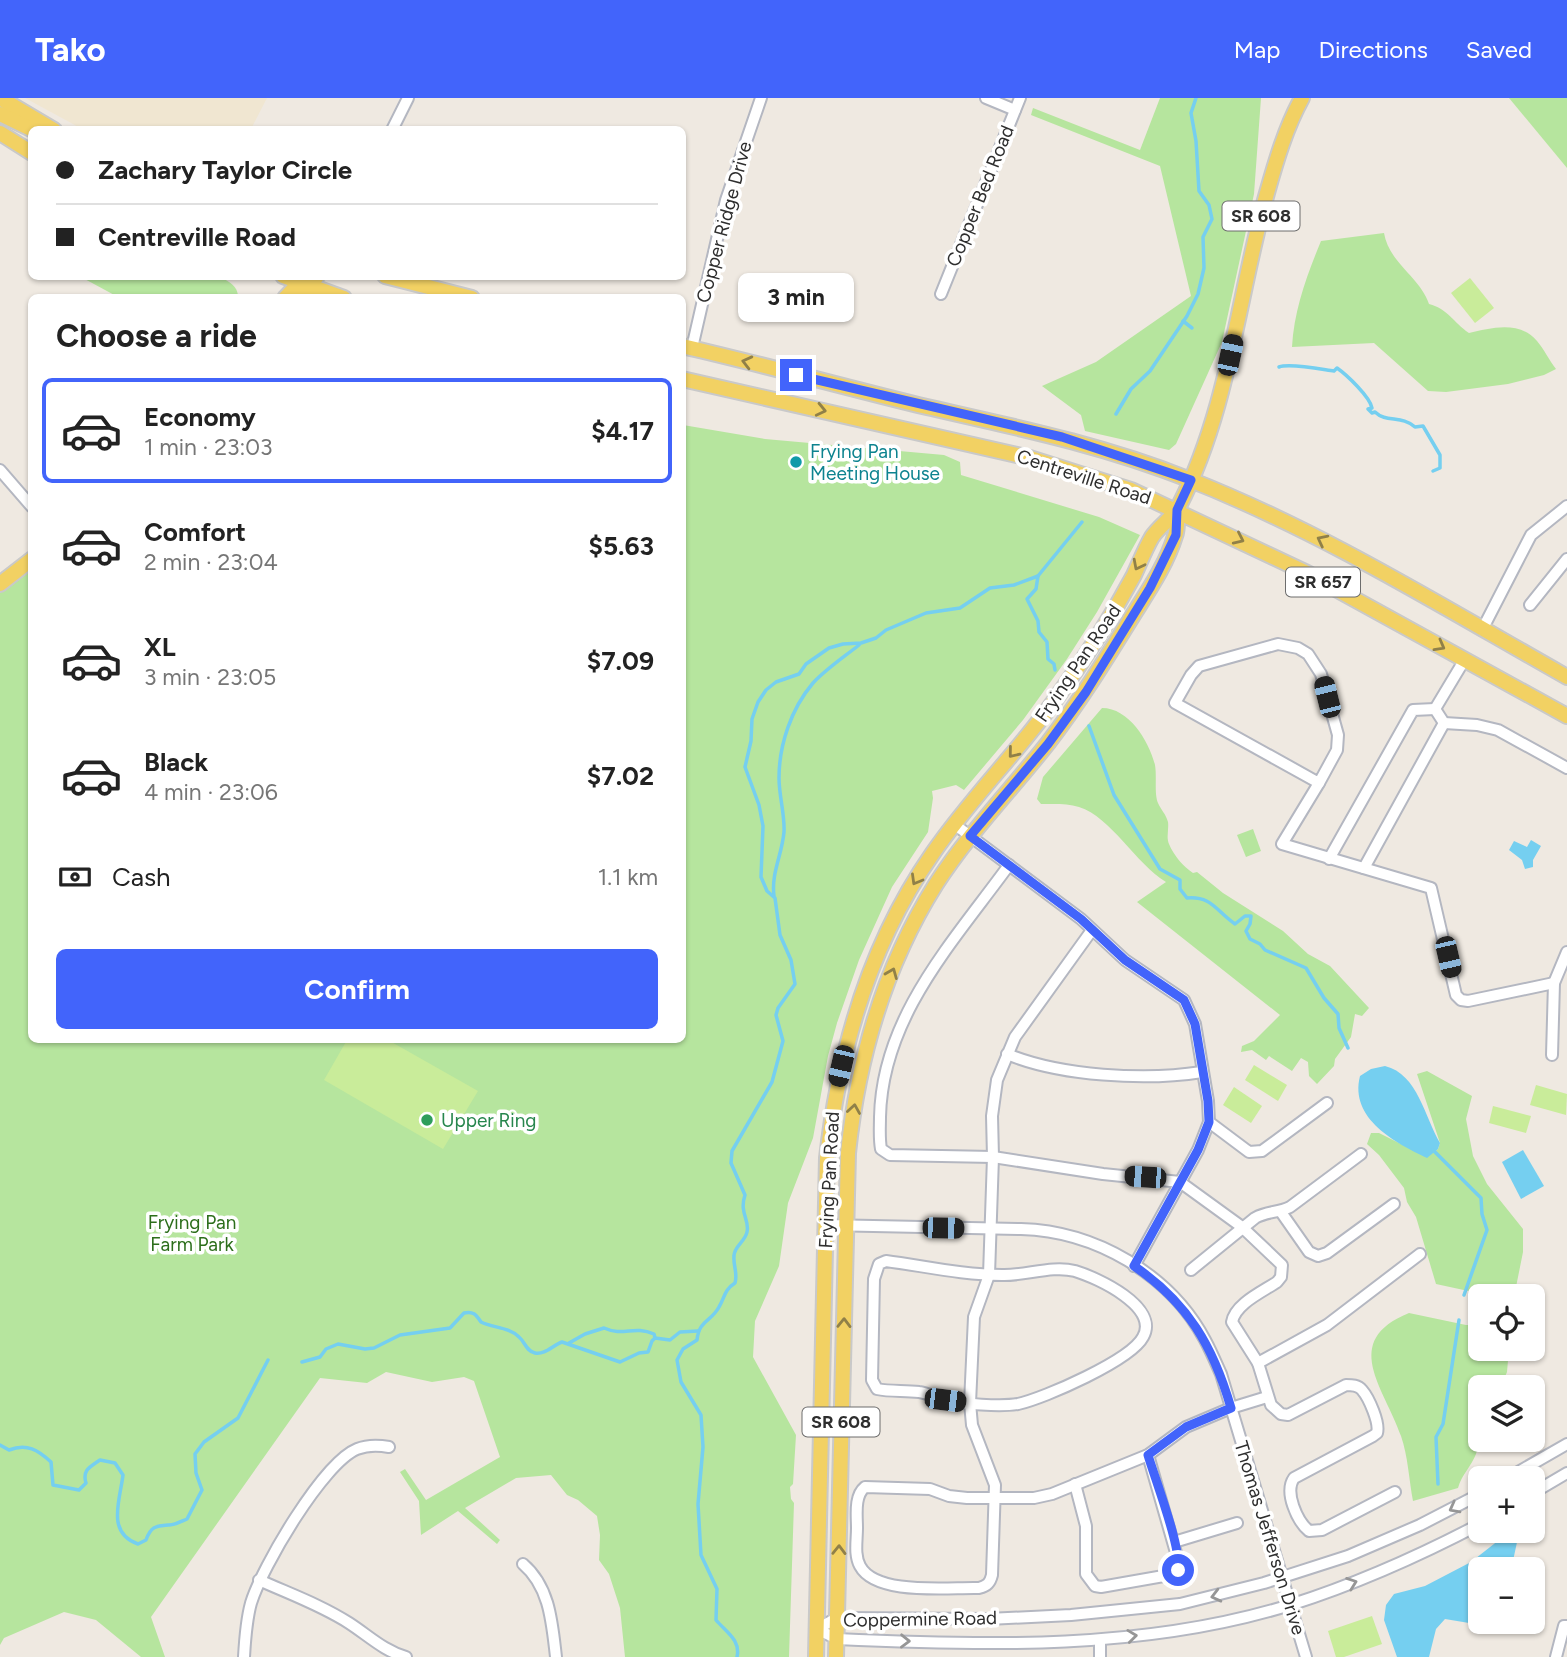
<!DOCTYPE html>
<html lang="en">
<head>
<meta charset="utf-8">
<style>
  body { margin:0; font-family:Figtree,sans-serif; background:#f2f2f2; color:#222; height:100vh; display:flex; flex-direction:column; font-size:26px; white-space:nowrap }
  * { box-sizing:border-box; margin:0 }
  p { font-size:23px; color:#767676 }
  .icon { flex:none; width:38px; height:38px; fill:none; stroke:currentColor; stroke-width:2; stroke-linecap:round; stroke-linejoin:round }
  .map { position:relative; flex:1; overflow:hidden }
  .sheet { position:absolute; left:28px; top:196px; width:658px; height:749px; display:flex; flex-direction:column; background:#fff; border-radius:10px; box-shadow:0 2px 5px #0004 }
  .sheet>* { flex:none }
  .hud { position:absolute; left:28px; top:28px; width:658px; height:154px; border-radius:10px; box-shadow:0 2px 5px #0004; display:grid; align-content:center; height:154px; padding:0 28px; background:#fff }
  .controls { position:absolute; left:1468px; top:1186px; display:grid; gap:14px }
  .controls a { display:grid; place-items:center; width:77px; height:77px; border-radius:10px; background:#fff; box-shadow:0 2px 5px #0004; font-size:35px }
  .end { position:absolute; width:32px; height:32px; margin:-16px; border:9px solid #4264fb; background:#fff; box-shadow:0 0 0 4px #fff }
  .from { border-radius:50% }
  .bubble { position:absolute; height:49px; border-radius:10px; background:#fff; box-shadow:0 2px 5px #0004; font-size:23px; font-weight:700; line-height:49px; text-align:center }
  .car { position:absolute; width:21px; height:42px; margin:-21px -10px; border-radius:9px; box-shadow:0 0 5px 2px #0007; background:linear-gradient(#222 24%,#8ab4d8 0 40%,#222 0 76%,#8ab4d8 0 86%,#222 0) }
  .hud b { display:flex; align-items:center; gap:24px; height:66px; font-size:26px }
  .hud b+b { border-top:2px solid #e0e0e0 }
  .hud i { width:18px; height:18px; background:#222 }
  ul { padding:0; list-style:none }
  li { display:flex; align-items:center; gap:21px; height:105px; margin:0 14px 10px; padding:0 14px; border:4px solid transparent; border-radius:10px }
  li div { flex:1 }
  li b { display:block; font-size:26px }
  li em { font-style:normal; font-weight:700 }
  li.active { border-color:#4264fb }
  li>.icon { width:63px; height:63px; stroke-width:1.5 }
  h2 { padding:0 28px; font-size:32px; line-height:84px }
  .pay { display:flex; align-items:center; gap:18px; height:77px; padding:0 28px; font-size:26px }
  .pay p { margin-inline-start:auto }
  .button { display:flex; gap:14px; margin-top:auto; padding:14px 28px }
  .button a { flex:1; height:80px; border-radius:10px; background:#4264fb; color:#fff; font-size:28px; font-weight:700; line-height:80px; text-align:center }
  header { display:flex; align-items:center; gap:42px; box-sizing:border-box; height:98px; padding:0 35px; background:#4264fb; color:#fff }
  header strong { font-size:33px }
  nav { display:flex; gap:38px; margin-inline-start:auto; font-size:24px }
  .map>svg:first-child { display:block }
  .education { fill:#f0e6d1 }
  .green { fill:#b6e59e }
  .pitch { fill:#c9ec9a }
  .water { fill:#75cff0 }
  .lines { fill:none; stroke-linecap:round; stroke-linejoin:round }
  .stream { stroke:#75cff0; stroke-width:3.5 }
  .minor-casing { stroke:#b4b7c1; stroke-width:14 }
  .major-casing { stroke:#c9c9c9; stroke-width:18 }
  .minor { stroke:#fff; stroke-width:10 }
  .major { stroke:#f2d163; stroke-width:14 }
  .oneway { stroke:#908048 }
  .oneway2 { stroke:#969696 }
  .route { stroke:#4264fb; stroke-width:9 }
  .culture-dot { fill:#0f9aa8; stroke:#fff; stroke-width:2.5 }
  .leisure-dot { fill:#2e9e5b; stroke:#fff; stroke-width:2.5 }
  .labels { text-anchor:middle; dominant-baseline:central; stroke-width:7; stroke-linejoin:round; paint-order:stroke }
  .shield { fill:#fff; stroke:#6d6d6d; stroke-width:2 }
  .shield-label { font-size:18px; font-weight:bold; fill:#2e2e2e }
  .street-label { font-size:19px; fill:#2e2e2e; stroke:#fff }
  .culture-label { font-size:19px; fill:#0d838f; stroke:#fff; text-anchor:start }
  .leisure-label { font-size:19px; fill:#27864d; stroke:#fff; text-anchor:start }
  .park-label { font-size:19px; fill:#2c6e1b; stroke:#fff }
</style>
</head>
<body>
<header>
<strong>Tako</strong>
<nav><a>Map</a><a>Directions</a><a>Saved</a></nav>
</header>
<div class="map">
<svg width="1567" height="1559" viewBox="0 0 1567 1559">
  <rect width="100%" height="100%" fill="#efe9e1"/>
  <!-- education -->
  <polygon class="education" points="25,0 267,0 251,31 84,32"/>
  <!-- green -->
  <g class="green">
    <polygon points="1160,0 1261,0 1254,96 1222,244 1176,346 1169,352 1085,333 1081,317 1042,288 1096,264 1191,198 1160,68 1031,17 1033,10 1140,52"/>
    <polygon points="1509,0 1567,0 1567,70"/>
    <path d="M1384 135C1389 165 1420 179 1429 206 1448 211 1453 224 1469 235 1491 230 1519 222 1537 243 1544 251 1549 262 1556 271L1544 277 1508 286 1446 294 1428 293 1374 245 1292 249C1294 212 1307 177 1321 143Z"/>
    <path d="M81 179H219C229 183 238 188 238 199H118Z"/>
    <polygon points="683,327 765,341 944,357 960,364 961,377 1099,419 1140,437 1097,514 1067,561 1023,622 964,692 956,687 932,693 933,700 928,734 892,789 859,862 837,925 828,958 813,1040 788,1105 779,1168 755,1223 753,1259 796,1337 793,1386 790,1389 791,1401 794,1405 789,1559 625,1559 620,1510 609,1476 599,1462 600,1437 597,1418 578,1402 567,1397 551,1377 516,1380 465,1410 500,1442 497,1446 458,1413 421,1437 419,1403 400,1374 405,1371 426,1402 500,1359 474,1283 464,1279 432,1284 386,1274 367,1285 320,1280 151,1519 165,1559 141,1559 96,1522 64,1514 4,1540 0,1547 0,495 31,472 32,942 682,942"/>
    <path d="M1102 610C1129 610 1149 643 1155 667 1157 678 1154 696 1158 705 1161 712 1166 716 1168 724 1169 732 1166 739 1169 746 1174 758 1183 768 1193 775L1197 774 1223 795 1283 833 1308 856 1330 868 1369 910 1362 918 1355 916 1351 939 1335 961 1334 968 1317 986 1309 978 1308 964 1301 960 1292 973 1269 958 1266 962 1252 952 1241 954 1242 948 1254 943 1280 917 1137 804 1166 784C1136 766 1111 719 1079 709 1067 705 1053 706 1041 706L1037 701 1043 679Z"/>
    <polygon points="1253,731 1261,753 1246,759 1237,737"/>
    <polygon points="1427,973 1472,998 1466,1021 1473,1058 1487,1086 1523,1131 1523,1154 1514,1199 1496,1199 1436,1186 1416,1119 1407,1104 1404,1090 1379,1057 1367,1046 1371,1035 1379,1035 1427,1059 1438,1051 1440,1045 1417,976"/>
    <path d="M1409 1215 1466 1227H1480V1251H1509L1507 1274 1500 1290H1480C1480 1311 1483 1336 1476 1356 1471 1369 1462 1376 1458 1390L1413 1403C1409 1382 1408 1358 1401 1338 1384 1289 1340 1243 1409 1215Z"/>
  </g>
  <!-- pitch -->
  <g class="pitch">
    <polygon points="1470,180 1494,210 1475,225 1451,195"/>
    <polygon points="347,942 388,942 478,993 443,1051 324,982"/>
    <polygon points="1254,967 1287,987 1278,1003 1245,982"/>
    <polygon points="1536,987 1567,996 1566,1017 1530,1007"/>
    <polygon points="1234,989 1262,1008 1251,1025 1223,1007"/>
    <polygon points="1493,1008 1531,1018 1526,1035 1489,1025"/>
    <polygon points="1372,1518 1382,1546 1344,1559 1336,1559 1328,1533"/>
  </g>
  <!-- water -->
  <g class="water">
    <polygon points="1531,742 1541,748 1533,762 1533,769 1525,771 1522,762 1509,752 1514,743 1527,749"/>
    <path d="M1385 968C1418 976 1425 1020 1440 1045L1438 1051 1427 1060C1396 1045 1349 1021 1360 978L1371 971Z"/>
    <polygon points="1523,1052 1544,1088 1521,1101 1502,1064"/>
    <polygon points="1519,1435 1511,1472 1480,1472 1480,1524 1505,1524 1505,1531 1445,1521 1436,1531 1429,1559 1397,1559 1384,1522 1386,1507 1394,1496 1425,1488 1471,1464 1499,1442"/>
  </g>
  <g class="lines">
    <!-- stream -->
    <g class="stream">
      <polyline points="1183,223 1192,230"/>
      <path d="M1279 269C1290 265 1320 271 1334 273L1337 270C1347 277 1370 299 1372 310L1368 311 1372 315 1375 314C1386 325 1402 317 1415 329L1423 328 1440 357V370L1433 373"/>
      <polyline points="1116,316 1131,291 1150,273 1187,218 1198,196 1204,170 1203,139 1212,121 1209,107 1199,93 1196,43 1191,15 1196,0"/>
      <polyline points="1038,478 1036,491 1027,501 1038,523 1039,534 1047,544 1048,561 1054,566 1055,572"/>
      <path d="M1089 628 1114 697 1160 771 1180 782V791L1187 800C1212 798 1216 813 1235 826L1245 818H1251L1250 826 1246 833 1250 841 1260 846 1265 852 1306 870 1324 900 1338 916 1339 930 1348 950"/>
      <path d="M774 798C771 775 782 757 784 734 785 717 779 698 779 680 779 647 791 611 813 585 826 571 844 559 859 547"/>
      <polyline points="1433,1052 1481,1100 1482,1116 1487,1132 1464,1197"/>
      <path d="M569 1245 585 1236 604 1230C624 1239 633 1227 654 1236L655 1240 670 1242 680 1234 698 1233"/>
      <path d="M302 1264 320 1259 326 1251 338 1246 365 1251 374 1250 400 1237 450 1230 464 1215C474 1213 476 1217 481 1224 493 1230 509 1229 519 1239 525 1244 526 1253 535 1255 545 1257 553 1247 562 1244L620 1264 639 1255 648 1254 652 1243 655 1240"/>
      <path d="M0 1347 9 1352C27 1345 38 1352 51 1364L53 1387 79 1392 86 1385C82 1372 90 1369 100 1362L115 1365 123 1377C120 1402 106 1435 138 1446L146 1442C151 1428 156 1428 169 1427 175 1427 182 1423 187 1421L202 1392 196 1375 195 1356 204 1344 238 1320 268 1262"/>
      <polyline points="1438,1386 1436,1339 1443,1326 1459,1222"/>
      <path d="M737 1559C741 1542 726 1534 716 1522L717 1491 701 1457 698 1406 703 1349 701 1317 681 1284 677 1262 683 1251 697 1242C699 1222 711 1224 719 1209 725 1199 724 1192 735 1185 738 1175 733 1168 734 1158 734 1148 745 1144 747 1134 750 1122 739 1115 745 1097L731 1065 732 1053 772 984 783 943 776 917 778 910 795 886 791 862 780 837 775 800 767 793 761 779 763 728 759 707 745 669 751 643 752 621 758 604 766 592 776 584 799 576 806 566 829 550 843 546 861 545 876 540 886 532 926 515 960 510 990 490 1014 487 1038 478 1082 424"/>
    </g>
    <!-- minor casing -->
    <g class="minor-casing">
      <g id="minor">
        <polyline points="986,0 1015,12"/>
        <polyline points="392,32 408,0"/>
        <polyline points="941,196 1020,0"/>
        <polyline points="692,250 726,102 761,0"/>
        <polyline points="0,372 32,409"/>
        <polyline points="1530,507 1567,461"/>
        <polyline points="1482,532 1531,437 1567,408"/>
        <polygon points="1278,546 1298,550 1308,556 1321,576 1338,637 1337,652 1319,685 1175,605 1191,577 1199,568"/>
        <polyline points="1435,611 1465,561"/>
        <polyline points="1444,625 1477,627 1498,632 1567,670"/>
        <polyline points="1319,685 1282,746 1431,790 1456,897 1461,902 1468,903 1554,885"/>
        <polyline points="954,726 1081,821 1125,862 1184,902 1195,926 1208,1003 1209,1024 1198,1052 1134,1168"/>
        <polyline points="1329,761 1413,612 1435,611"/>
        <path d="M1009 767C953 844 882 919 880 1019 880 1030 879 1040 881 1051L890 1057 993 1059 1103 1076 1180 1084 1242 1129 1282 1167 1281 1179 1277 1184C1262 1194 1235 1206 1232 1224L1258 1265 1271 1307 1281 1316 1288 1317 1346 1287C1352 1287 1358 1287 1362 1292 1369 1300 1380 1325 1377 1335L1373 1338 1294 1380C1284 1394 1297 1423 1309 1433L1322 1432 1395 1394"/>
        <polyline points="1364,770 1444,625 1435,611"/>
        <path d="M1092 832 1015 939 997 982 992 1018 993 1059 989 1177 974 1219 970 1305 972 1327 995 1387 992 1477C990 1485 987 1488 979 1490 949 1489 876 1498 860 1468 854 1457 857 1443 857 1430 857 1417 854 1398 865 1389L930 1391 949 1398 967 1400H1034L1052 1396 1148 1357 1186 1329 1231 1310 1267 1299"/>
        <path d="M1007 956C1060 978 1145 983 1202 974"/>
        <polyline points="1552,957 1554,885 1567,854"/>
        <polyline points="1209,1024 1249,1054 1262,1053 1327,1005"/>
        <polyline points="1281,1114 1309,1154 1318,1158 1327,1155 1394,1106"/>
        <path d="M825 1127 1021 1131C1095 1133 1170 1176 1205 1242 1211 1253 1216 1265 1221 1276L1306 1559"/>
        <path d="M886 1163C924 1168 963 1177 1002 1177 1025 1178 1052 1167 1075 1173 1098 1180 1160 1209 1143 1239 1131 1262 1045 1300 1018 1306 1000 1309 963 1306 945 1302 936 1300 928 1295 919 1294 905 1292 891 1294 877 1291L872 1282 874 1181 879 1166Z"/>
        <path d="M1191 1172 1255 1120C1267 1113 1278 1115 1290 1109L1361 1056"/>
        <polyline points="1258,1265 1327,1227 1420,1156"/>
        <polyline points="1506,1381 1567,1346"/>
        <polyline points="1075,1386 1086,1428 1086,1476 1095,1488 1101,1489 1175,1476 1178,1472 1179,1465 1148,1357"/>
        <polyline points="1533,1395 1567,1375"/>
        <polyline points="1174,1444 1237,1425"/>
        <path d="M523 1466C550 1489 552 1525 556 1559"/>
        <path d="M259 1482C290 1496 321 1507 349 1525 369 1538 384 1553 406 1559"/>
        <polyline points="817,1531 837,1520 988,1521 1071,1517 1180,1506 1264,1485 1348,1458 1420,1427 1480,1396"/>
        <path d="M817 1531 837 1541C987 1548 1145 1552 1290 1507 1356 1486 1419 1458 1480 1426"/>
        <polyline points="1100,1542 1100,1559"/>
        <path d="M244 1559C245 1541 246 1523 251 1505 262 1469 323 1365 357 1351 367 1347 378 1347 389 1349"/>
        <polyline points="1556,1559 1564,1528 1567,1528"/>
      </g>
    </g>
    <!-- major casing -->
    <g class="major-casing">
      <g id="major">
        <polyline points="0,0 54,32"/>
        <polyline points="0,16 33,32"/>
        <polyline points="0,35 32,55"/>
        <polyline points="283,178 344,200"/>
        <polyline points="385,178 472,200"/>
        <polyline points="285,200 305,179"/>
        <polyline points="302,200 317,178"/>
        <path d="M682 248C761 266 840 288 918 307 1010 328 1100 346 1188 381 1321 433 1443 509 1567 579"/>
        <polyline points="682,281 1030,360 1131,392 1307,475 1567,618"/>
        <polyline points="0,486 32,461"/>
        <path d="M816 1559 827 1060C839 952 870 845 933 755 970 701 1017 655 1055 602 1084 562 1111 520 1134 477 1140 464 1145 451 1152 439 1160 427 1173 420 1179 408 1229 311 1238 198 1267 95 1276 63 1286 29 1302 0"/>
        <path d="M836 1559 848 1055C858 961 885 867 936 786 969 735 1011 692 1048 645 1078 606 1104 564 1130 522 1146 496 1166 468 1175 438 1178 431 1177 421 1177 412"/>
      </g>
    </g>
    <!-- minor -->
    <use href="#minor" class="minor"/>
    <!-- major -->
    <use href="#major" class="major"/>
  </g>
  <!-- one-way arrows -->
  <defs><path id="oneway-chevron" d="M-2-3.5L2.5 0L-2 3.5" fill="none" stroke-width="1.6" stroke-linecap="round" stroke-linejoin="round" transform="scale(1.75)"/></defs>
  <g class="oneway">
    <use href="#oneway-chevron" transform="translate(747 264) rotate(-166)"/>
    <use href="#oneway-chevron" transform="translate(821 312) rotate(13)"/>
    <use href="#oneway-chevron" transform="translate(1239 441) rotate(25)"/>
    <use href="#oneway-chevron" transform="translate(1322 442) rotate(-153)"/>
    <use href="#oneway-chevron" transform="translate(1138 467) rotate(117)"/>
    <use href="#oneway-chevron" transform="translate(1440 548) rotate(29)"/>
    <use href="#oneway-chevron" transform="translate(1013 655) rotate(129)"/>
    <use href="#oneway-chevron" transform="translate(916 782) rotate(120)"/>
    <use href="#oneway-chevron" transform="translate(892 875) rotate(-68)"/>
    <use href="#oneway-chevron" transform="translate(854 1011) rotate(-81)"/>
    <use href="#oneway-chevron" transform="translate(844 1225) rotate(-89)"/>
    <use href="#oneway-chevron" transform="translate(839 1452) rotate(-89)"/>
  </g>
  <g class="oneway2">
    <use href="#oneway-chevron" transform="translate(1454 1410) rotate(152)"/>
    <use href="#oneway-chevron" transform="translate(1352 1485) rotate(-20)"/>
    <use href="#oneway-chevron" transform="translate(1216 1498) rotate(166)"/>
    <use href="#oneway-chevron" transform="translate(1132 1538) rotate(-7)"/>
    <use href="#oneway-chevron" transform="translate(905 1543) rotate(1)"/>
  </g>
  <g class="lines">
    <!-- route -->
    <path class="route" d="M796 277 1062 339 1191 382 1177 412 1176 437 1150 490 1121 537 1086 594 1048 646 970 738 1081 821 1125 862 1184 902 1195 926 1208 1003 1209 1024 1198 1052 1134 1168C1188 1205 1213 1248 1231 1310L1186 1329 1148 1357C1155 1381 1182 1451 1178 1472"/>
  </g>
  <!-- markers -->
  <circle class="culture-dot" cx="796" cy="364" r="7"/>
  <circle class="leisure-dot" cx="427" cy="1022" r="7"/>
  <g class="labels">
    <!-- shield labels -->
    <g class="shield">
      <rect x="1222.5" y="103.5" width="77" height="29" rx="5"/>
      <rect x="1286" y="469.5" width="74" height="29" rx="5"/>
      <rect x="802.5" y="1309.5" width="77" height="29" rx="5"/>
    </g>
    <g class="shield-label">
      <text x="1261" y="118">SR 608</text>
      <text x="1323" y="484">SR 657</text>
      <text x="841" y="1324">SR 608</text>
    </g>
    <!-- street labels -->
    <g class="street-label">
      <text transform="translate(980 98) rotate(-68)">Copper Bed Road</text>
      <text transform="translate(724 124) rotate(-75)">Copper Ridge Drive</text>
      <text transform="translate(1084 379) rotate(18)">Centreville Road</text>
      <text transform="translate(1078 565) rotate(-56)">Frying Pan Road</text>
      <text transform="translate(829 1082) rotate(-87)">Frying Pan Road</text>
      <text transform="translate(1270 1440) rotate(73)">Thomas Jefferson Drive</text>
      <text transform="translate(920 1521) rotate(-1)">Coppermine Road</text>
    </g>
    <!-- culture labels -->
    <g class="culture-label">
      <text x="810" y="353">Frying Pan<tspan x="810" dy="22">Meeting House</tspan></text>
    </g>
    <!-- leisure labels -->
    <g class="leisure-label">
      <text x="441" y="1022">Upper Ring</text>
    </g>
    <!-- park labels -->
    <g class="park-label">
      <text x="192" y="1124">Frying Pan<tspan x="192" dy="22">Farm Park</tspan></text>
    </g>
  </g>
</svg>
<div class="controls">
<a><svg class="icon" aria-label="locate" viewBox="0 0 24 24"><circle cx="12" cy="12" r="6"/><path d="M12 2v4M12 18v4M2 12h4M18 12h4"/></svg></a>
<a><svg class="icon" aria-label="layers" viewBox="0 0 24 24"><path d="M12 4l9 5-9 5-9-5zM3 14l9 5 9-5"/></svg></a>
<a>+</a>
<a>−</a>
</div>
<i class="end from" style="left:1178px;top:1472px"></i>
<i class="end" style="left:796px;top:277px"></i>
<div class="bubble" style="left:738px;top:175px;width:116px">3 min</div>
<i class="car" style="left:1230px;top:257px;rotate:12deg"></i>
<i class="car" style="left:1327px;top:599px;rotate:346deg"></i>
<i class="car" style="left:1448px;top:859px;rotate:167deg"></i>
<i class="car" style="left:841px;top:968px;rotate:193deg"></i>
<i class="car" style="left:1145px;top:1079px;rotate:274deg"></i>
<i class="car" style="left:943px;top:1130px;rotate:91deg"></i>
<i class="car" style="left:945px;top:1302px;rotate:97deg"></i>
<div class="hud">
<b><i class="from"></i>Zachary Taylor Circle</b>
<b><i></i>Centreville Road</b>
</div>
<section class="sheet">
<h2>Choose a ride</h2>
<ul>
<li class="active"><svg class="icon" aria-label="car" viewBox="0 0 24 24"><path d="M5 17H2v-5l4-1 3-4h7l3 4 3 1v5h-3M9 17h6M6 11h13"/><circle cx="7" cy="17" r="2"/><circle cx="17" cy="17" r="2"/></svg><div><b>Economy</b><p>1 min · 23:03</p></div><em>$4.17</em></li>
<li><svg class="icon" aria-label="car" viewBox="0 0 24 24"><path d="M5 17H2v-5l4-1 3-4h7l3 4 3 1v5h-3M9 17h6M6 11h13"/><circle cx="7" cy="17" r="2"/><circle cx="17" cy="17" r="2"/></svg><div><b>Comfort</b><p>2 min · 23:04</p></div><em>$5.63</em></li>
<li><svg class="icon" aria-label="car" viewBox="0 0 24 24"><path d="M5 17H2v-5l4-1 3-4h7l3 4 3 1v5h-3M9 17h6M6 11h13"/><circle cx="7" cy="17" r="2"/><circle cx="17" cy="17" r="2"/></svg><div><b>XL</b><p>3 min · 23:05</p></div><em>$7.09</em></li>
<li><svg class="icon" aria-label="car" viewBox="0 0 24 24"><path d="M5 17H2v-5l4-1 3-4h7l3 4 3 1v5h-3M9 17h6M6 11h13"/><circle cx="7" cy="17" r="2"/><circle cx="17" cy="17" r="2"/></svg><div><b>Black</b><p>4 min · 23:06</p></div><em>$7.02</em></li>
</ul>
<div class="pay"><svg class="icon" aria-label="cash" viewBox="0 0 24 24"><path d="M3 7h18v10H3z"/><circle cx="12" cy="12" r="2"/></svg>Cash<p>1.1 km</p></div>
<div class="button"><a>Confirm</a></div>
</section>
</div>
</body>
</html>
